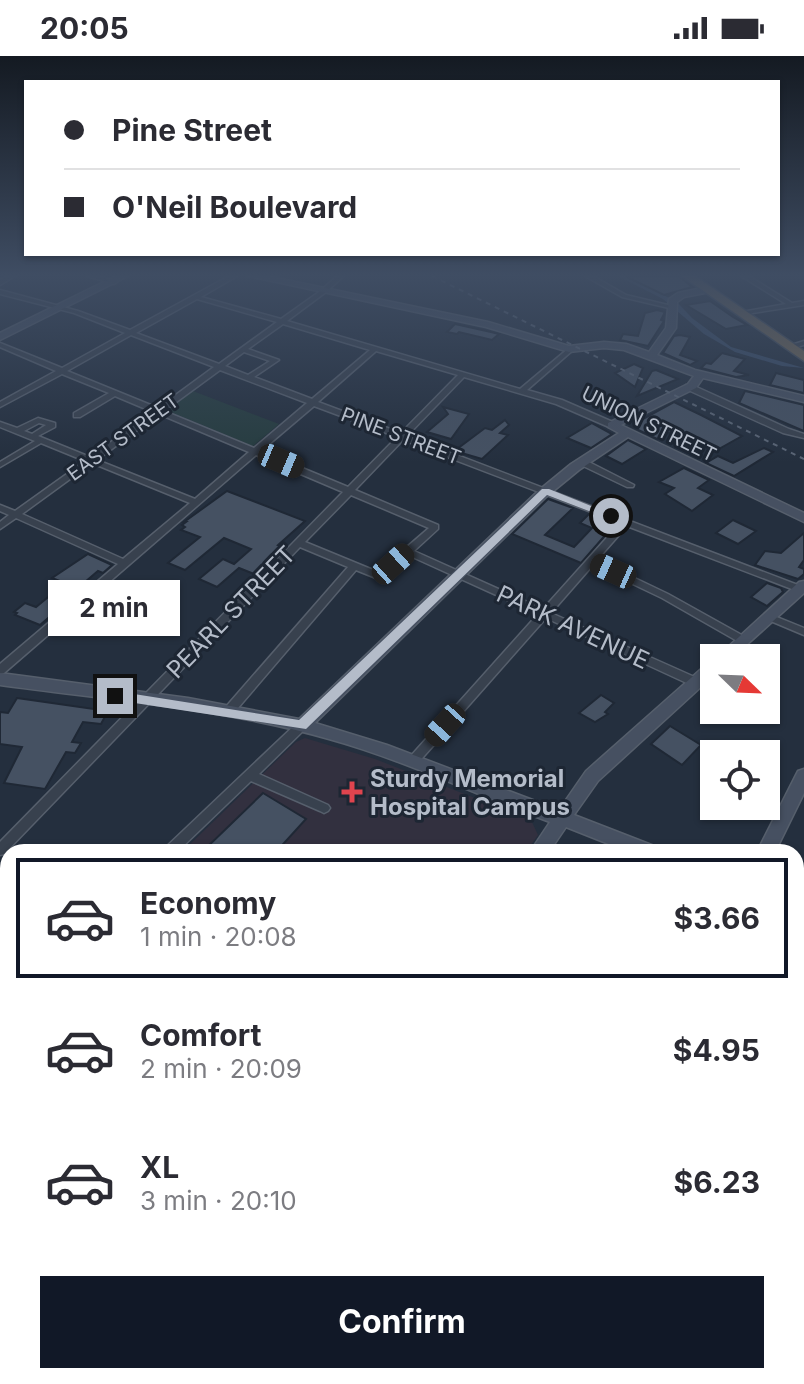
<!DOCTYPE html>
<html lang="en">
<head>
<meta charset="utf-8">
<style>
  body { margin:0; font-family:Inter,sans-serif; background:#f7f7f7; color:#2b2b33; height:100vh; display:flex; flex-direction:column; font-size:30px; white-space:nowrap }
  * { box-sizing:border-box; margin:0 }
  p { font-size:26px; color:#7c7c81 }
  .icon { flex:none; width:44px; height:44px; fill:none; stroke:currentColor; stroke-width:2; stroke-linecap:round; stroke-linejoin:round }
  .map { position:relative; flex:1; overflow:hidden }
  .panel { position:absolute; left:0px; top:788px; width:804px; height:540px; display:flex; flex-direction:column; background:#fff; border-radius:24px 24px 0 0; box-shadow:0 2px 6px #0004 }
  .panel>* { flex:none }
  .top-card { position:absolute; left:24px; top:24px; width:756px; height:176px; border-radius:0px; box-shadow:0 2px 6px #0004; display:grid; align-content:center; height:176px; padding:0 40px; background:#fff }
  .needle { width:52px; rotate:113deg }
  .controls { position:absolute; left:700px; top:588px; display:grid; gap:16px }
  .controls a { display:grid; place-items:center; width:80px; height:80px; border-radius:0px; background:#fff; box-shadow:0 2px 6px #0004; font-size:40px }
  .end { position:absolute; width:36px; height:36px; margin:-18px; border:10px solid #b4bcc9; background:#111; box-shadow:0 0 0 4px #111 }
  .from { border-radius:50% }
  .bubble { position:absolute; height:56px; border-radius:0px; background:#fff; box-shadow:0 2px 6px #0004; font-size:26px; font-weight:700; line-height:56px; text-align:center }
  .car { position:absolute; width:24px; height:48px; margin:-24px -12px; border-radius:10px; box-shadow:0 0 6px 2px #0007; background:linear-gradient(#222 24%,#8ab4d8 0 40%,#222 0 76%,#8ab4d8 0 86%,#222 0) }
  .top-card b { display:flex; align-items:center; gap:28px; height:76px; font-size:30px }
  .top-card b+b { border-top:2px solid #e1e1e2 }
  .top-card i { width:20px; height:20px; background:#2b2b33 }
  ul { padding:14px 0 0; list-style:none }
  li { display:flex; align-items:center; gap:24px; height:120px; margin:0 16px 12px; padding:0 24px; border:4px solid transparent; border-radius:0px }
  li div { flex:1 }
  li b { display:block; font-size:30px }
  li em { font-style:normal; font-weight:700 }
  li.on { border-color:#111827 }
  li>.icon { width:72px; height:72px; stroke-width:1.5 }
  .action { display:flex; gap:16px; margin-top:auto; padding:16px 40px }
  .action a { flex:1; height:92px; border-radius:0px; background:#111827; color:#fff; font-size:32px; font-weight:700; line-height:92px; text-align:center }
  .status { display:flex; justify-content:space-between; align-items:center; height:56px; padding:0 40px; background:#fff; direction:ltr }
  .status svg { height:22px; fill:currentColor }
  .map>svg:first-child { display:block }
  .medical { fill:#32303f }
  .green { fill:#263c3f }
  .water { fill:#394c67 }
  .building { fill:#455162; stroke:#1f2835; stroke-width:2 }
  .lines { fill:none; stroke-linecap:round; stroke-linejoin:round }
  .street-casing { stroke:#565f6c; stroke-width:3 }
  .secondary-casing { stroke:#565f6c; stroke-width:3 }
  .highway-casing { stroke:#434c59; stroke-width:3 }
  .street { fill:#38414e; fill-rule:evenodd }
  .secondary { fill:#465061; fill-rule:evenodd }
  .highway { fill:#746855; fill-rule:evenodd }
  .rail { stroke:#5a6575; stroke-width:2; stroke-dasharray:5 5; stroke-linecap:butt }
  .route { fill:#b4bcc9 }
  .health-dot { fill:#e0444e; stroke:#1d2633; stroke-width:3 }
  .labels { text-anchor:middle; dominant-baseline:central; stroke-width:6; stroke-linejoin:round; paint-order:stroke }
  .far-street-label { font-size:20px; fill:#b4bcc9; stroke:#1d2633 }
  .street-label { font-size:24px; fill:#b4bcc9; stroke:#1d2633 }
  .poi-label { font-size:24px; font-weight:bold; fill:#b4bcc9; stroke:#1d2633; text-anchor:start }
</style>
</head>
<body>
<div class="status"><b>20:05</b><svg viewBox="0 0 49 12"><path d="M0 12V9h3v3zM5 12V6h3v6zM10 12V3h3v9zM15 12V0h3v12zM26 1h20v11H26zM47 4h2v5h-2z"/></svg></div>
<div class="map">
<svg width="804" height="1328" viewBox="0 0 804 1328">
  <rect width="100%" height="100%" fill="#242f3e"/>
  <!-- medical -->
  <polygon class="medical" points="305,682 375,703 531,764 538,779 526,796 182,796 296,686"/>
  <!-- green -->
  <polygon class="green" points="193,335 279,368 253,390 166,354"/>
  <!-- water -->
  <polygon class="water" points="618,220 626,220 677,246 692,262 731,291 804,312 782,310 735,296 704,278 663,243"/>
  <!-- building -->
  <g class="building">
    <polygon points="625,220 679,220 692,231 664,239"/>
    <polygon points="710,245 733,261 747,269 726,273 686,249"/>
    <polygon points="657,254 665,256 661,264 664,265 648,290 620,284 623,278 638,280 645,257"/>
    <polygon points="455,268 491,276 499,278 492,284 459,276 457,278 447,276"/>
    <polygon points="680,279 690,281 680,299 697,305 690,309 663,297 674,280"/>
    <polygon points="722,297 745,303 734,315 749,319 736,321 701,312 706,307 711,308"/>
    <polygon points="634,308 643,312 635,331 615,317"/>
    <polygon points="656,314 678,323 637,340 652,315"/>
    <polygon points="776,317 804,324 804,337 770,329"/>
    <polygon points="745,335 804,349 804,375 739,347"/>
    <polygon points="674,346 701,359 742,380 717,394 672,375 657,383 630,370"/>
    <polygon points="443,351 469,358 451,383 427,376 448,358"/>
    <polygon points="505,364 509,369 500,377 508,379 482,403 458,396 460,395 457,393 485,372 492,374"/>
    <polygon points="592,367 612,378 591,392 567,382"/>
    <polygon points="628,384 646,393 622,408 606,400"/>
    <polygon points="764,392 773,396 734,420 706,407 718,400 733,407"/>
    <polygon points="684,412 709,424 698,432 713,439 692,455 665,438 674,432 659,426"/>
    <polygon points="227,435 305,465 278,489 281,490 254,518 239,512 217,531 199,523 223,503 234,508 251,493 224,482 185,514 168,507 200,481 181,474 185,471 182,469 186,466 184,466"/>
    <polygon points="548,443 573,452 545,479 574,491 592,472 580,467 589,458 615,468 581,507 512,478"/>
    <polygon points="733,464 756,475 738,488 716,477"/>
    <polygon points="804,477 804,504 799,511 804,513 804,518 798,523 755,509 765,495 781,497"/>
    <polygon points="88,498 112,509 103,517 98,515 50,556 54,557 40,569 15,559 17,557 14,556 25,547 36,551 65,527 52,522"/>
    <polygon points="767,527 781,532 783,536 767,550 751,541"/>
    <polygon points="601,639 614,647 605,656 608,658 595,666 579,657"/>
    <polygon points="17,642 108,655 101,668 83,666 72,686 81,687 75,697 66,696 45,733 4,727 22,691 0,688 0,656 8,657"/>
    <polygon points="670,670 701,689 682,709 651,688"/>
    <polygon points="263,737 306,763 276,796 202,796"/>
  </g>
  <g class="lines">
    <!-- street casing -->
    <g class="street-casing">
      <g id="street">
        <polygon points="7,220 15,220 0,229 0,224"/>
        <polygon points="87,220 99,220 117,226 114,228"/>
        <path d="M229 220H237L201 241 281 263 319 236 337 220H344L326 236 287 265 520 333 569 292H573V294L527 334 562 344 615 367V371H609L556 348 464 321 407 380 803 531 804 534 797 535 627 470 597 504 668 538 747 582 748 584 747 586H739L662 542 593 509 551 557 699 623 700 626 699 629H691L546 562 417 708H409L407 705 409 702 538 558 408 499 382 522H376L356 514 232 659H224L223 656 224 653 348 511 300 491 4 798 0 799V786L343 436 256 399 4 617 0 618V608L118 508 16 462 0 473V466L9 459 0 455V449L15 455 85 405 41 387 0 411V406L35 385 0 371V366L17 372 38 362 55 367V371L38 380 90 401 153 356 115 340 80 361H74V357L109 337 62 318 0 351V346L56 315 0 291V287L62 312 125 277 74 257 0 238V234L78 255 130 274ZM197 243 277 266 219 308 136 277ZM283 268 370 294 312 343 254 321 279 304 248 293ZM131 279 214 311 158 352 67 315ZM376 295 458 319 401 377 318 346ZM244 296 270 305 248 319 225 310ZM220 314 307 347 254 392 164 355ZM314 350 397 381 348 431 261 395ZM159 358 249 396 195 443 97 404ZM39 367 46 369 32 378 24 375ZM403 384 620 467 543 553 414 495 438 473V469L355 434ZM92 407 190 447 123 503 22 458ZM351 439 429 472 378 516 305 486Z"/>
        <polygon points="585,220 593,220 626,239 672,250 669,252 622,241"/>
        <polygon points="741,220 749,220 792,247 804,245 804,249 740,259 740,257 742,256 786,248"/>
        <polygon points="804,285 804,289 788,293 785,291"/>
        <polygon points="686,329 692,329 789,373 804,378 804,382 783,377 686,333"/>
        <polygon points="579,404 585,404 634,429 633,431 627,431 579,408"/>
        <polygon points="769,558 804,572 804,579 766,563 764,561 766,559"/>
        <polygon points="302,665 306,666 308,669 306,672 259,718 328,749 330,752 328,755 324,757 320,755 251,725 177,796 163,796 165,792 298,666"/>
        <polygon points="796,865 804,868 804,881 796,878"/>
        <polygon points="8,995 8,1014 0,1019 0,1000"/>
        <polygon points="804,1101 804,1134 802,1140 796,1142 796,1109 798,1103"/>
        <polygon points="729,1320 747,1320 744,1328 726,1328"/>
      </g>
    </g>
    <!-- secondary casing -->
    <g class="secondary-casing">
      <g id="secondary">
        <polygon points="116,220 128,220 0,284 0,277"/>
        <path d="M248 220H267L488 266 569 290 604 286 626 288 649 296 666 272 669 243 678 237 707 231 711 234 710 236 684 241 677 246 676 272 657 299 695 314 804 340V346L703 322 696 332 621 369 804 457V466L628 381 579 414 546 441 315 667 387 689 559 754 586 715 709 606 714 605V619L598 725 574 759 654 790 657 796H629L566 771 549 796H530L550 766C476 739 405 704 329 683 222 652 109 644 0 629V617L188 642 299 663 538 435 571 408 619 377 608 371V367L688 328 694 320 624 294 604 292 569 296 486 271Z"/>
        <polygon points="804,525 804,537 732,602 716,602 799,526"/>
        <polygon points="804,713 804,737 775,796 757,796 798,715"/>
        <polygon points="172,1320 200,1320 197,1328 169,1328"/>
        <polygon points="216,1320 247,1320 250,1328 219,1328"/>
        <polygon points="492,1320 519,1320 516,1328 489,1328"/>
      </g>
    </g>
    <!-- highway casing -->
    <g class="highway-casing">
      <polygon id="highway" points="682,220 695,220 804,295 804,305"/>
    </g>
    <!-- street -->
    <use href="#street" class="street"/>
    <!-- secondary -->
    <use href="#secondary" class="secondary"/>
    <!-- highway -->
    <use href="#highway" class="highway"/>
    <!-- rail -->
    <polyline class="rail" points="432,220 804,403"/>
  </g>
  <!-- sky -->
  <linearGradient id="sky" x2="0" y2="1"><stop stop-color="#141a22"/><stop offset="0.54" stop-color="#3f4d63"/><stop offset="1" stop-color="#3f4d63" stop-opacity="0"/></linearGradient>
  <rect width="804" height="406" fill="url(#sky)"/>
  <!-- route -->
  <polygon class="route" points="542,433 549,433 616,460 607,462 547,439 306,673 115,644 109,640 115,635 299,664"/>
  <!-- markers -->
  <path class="health-dot" d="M348 724h8v8h8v8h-8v8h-8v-8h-8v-8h8z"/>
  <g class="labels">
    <!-- far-street labels -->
    <g class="far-street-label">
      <text transform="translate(649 368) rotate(26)">UNION STREET</text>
      <text transform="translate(401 380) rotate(21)">PINE STREET</text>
      <text transform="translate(123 381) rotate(-36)">EAST STREET</text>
    </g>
    <!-- street labels -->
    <g class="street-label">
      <text transform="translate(231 556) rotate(-46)">PEARL STREET</text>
      <text transform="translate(573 571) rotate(25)">PARK AVENUE</text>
    </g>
    <!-- poi labels -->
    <g class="poi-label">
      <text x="370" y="722">Sturdy Memorial<tspan x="370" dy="28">Hospital Campus</tspan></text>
    </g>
  </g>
</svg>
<div class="controls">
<a><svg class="needle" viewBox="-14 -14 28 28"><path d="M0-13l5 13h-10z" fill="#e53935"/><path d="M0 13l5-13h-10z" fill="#7c7c81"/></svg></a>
<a><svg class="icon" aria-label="locate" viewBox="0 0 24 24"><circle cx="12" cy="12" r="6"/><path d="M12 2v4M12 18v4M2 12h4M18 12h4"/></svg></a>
</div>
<i class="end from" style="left:611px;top:460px"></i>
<i class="end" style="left:115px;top:640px"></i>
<div class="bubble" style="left:48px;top:524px;width:132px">2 min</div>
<i class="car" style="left:281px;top:405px;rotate:113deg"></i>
<i class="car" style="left:393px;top:508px;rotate:48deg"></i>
<i class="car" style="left:613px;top:515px;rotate:294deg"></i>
<i class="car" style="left:445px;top:669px;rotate:222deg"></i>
<div class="top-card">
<b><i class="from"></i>Pine Street</b>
<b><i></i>O'Neil Boulevard</b>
</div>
<section class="panel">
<ul>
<li class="on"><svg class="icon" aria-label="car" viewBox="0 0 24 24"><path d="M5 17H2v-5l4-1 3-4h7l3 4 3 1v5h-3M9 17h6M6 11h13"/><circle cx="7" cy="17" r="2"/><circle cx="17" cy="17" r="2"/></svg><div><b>Economy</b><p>1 min · 20:08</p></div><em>$3.66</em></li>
<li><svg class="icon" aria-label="car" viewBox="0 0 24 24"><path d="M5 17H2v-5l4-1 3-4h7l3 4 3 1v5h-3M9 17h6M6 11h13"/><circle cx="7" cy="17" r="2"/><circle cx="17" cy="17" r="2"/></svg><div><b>Comfort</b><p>2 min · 20:09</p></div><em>$4.95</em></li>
<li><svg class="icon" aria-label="car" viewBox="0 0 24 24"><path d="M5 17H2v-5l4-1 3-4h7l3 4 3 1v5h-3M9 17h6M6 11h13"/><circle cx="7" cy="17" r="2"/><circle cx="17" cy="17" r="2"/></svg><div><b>XL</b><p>3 min · 20:10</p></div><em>$6.23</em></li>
</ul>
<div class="action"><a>Confirm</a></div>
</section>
</div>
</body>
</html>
